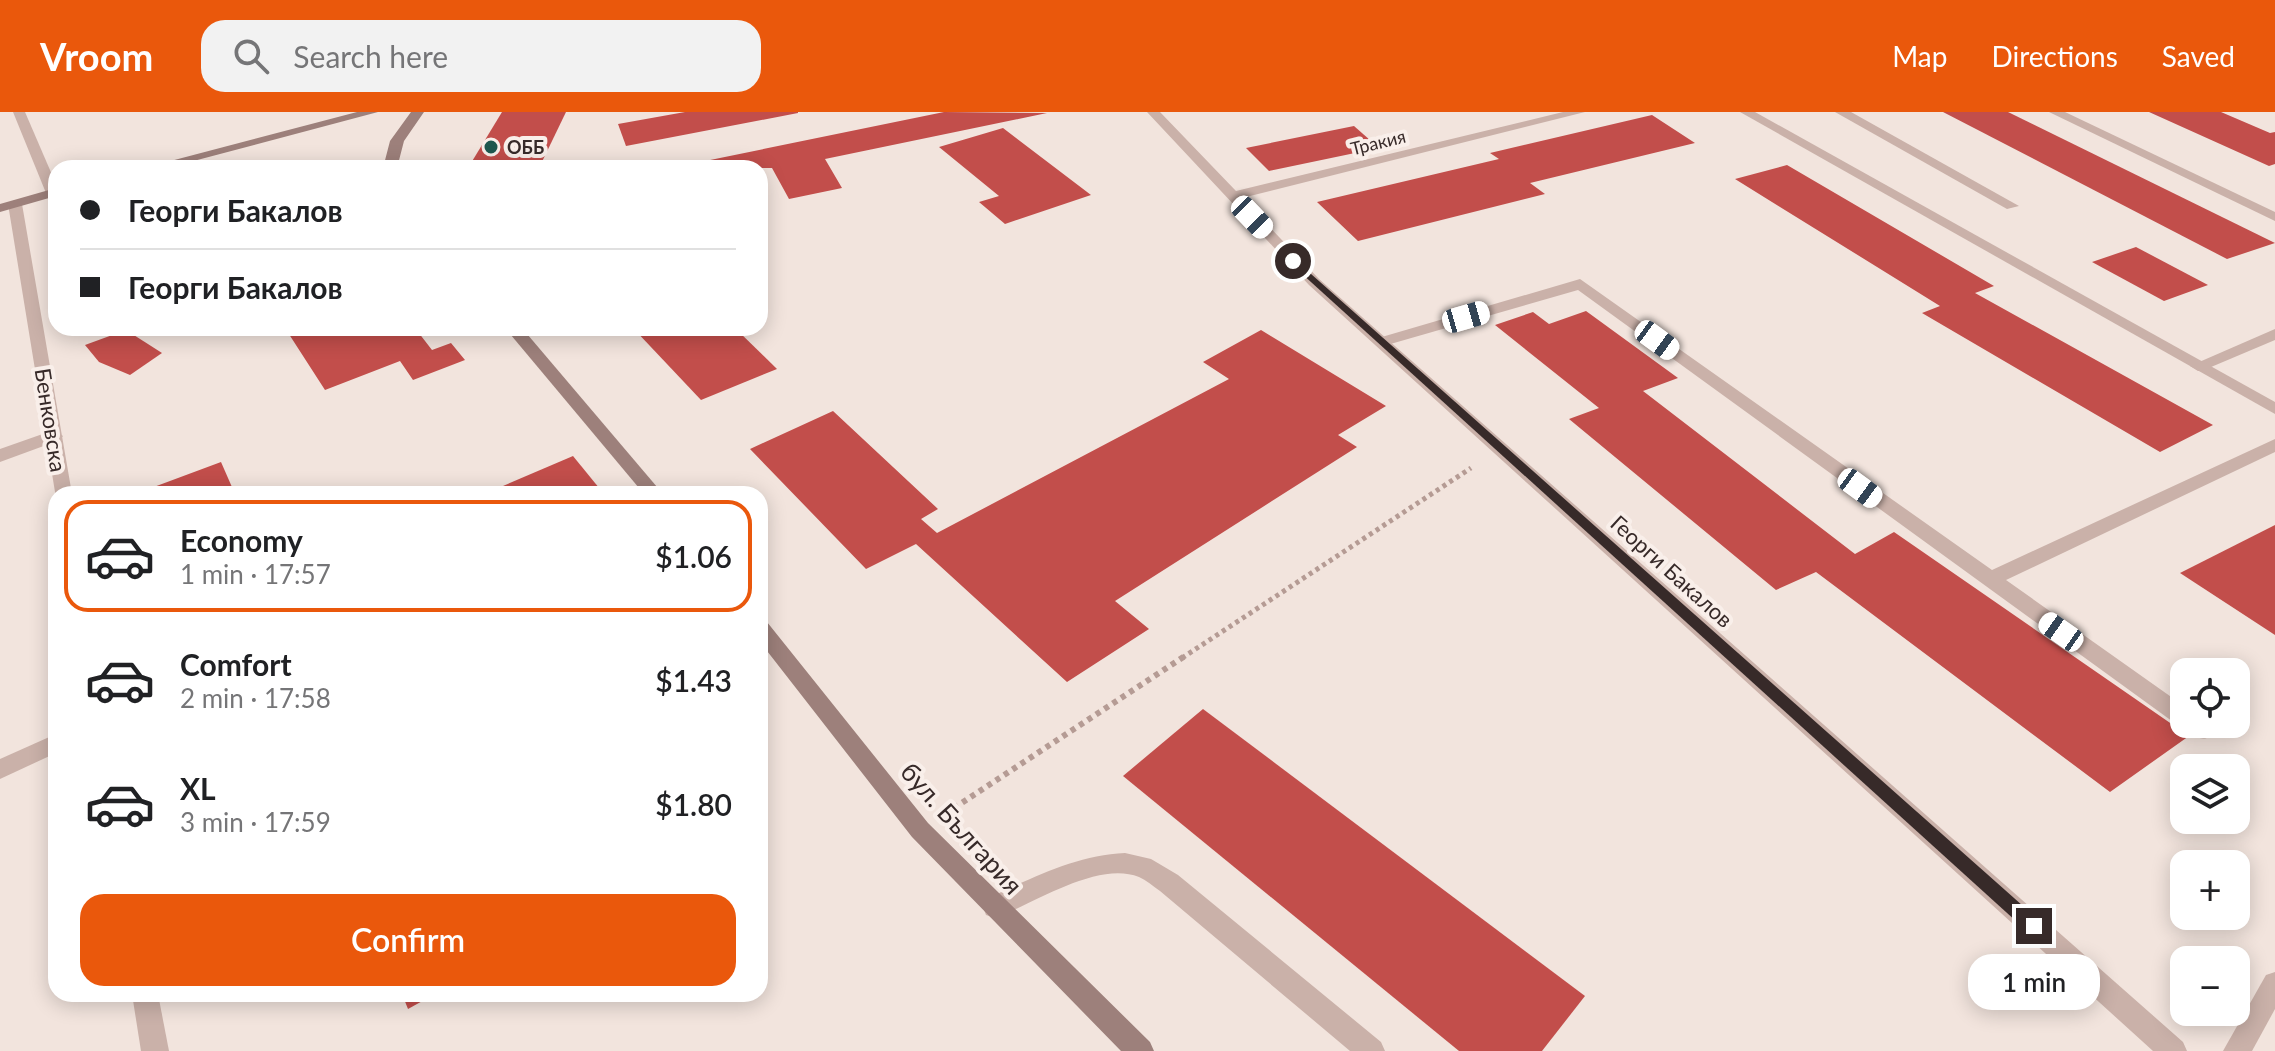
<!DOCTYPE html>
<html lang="en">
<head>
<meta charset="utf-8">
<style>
  body { margin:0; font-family:Lato,sans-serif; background:#f2f2f2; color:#202124; height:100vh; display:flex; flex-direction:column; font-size:30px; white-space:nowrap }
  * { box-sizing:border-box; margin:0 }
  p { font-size:26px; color:#757577 }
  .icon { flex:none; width:44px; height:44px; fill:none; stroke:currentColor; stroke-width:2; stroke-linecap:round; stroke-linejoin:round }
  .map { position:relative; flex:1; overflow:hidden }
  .details { position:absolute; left:48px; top:374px; width:720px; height:516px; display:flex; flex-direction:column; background:#fff; border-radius:24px; box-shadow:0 4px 20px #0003 }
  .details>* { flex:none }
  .hud { position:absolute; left:48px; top:48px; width:720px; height:176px; border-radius:24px; box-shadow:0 4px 20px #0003; display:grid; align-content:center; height:176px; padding:0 32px; background:#fff }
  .fabs { position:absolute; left:2170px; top:546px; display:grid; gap:16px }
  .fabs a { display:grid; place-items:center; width:80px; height:80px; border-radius:16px; background:#fff; box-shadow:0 4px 20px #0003; font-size:40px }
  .end { position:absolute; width:36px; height:36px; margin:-18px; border:10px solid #372a29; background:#fff; box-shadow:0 0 0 4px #fff }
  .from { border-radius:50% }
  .bubble { position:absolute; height:56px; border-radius:24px; background:#fff; box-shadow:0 4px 20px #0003; font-size:26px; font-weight:600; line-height:56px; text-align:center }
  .car { position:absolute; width:24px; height:48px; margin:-24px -12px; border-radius:10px; box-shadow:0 0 6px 2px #0007; background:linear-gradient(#fff 24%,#345 0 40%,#fff 0 76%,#345 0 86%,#fff 0) }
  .hud b { display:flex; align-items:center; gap:28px; height:76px; font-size:30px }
  .hud b+b { border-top:2px solid #e0e0e0 }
  .hud i { width:20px; height:20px; background:#202124 }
  ul { padding:14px 0 0; list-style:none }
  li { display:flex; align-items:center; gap:24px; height:112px; margin:0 16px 12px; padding:0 16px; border:4px solid transparent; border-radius:24px }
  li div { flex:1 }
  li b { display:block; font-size:30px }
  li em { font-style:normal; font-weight:600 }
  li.on { border-color:#ea580c }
  li>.icon { width:72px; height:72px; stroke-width:1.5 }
  .button { display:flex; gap:16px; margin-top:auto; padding:16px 32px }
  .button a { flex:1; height:92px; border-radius:24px; background:#ea580c; color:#fff; font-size:32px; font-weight:600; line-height:92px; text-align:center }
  header { display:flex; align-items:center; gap:48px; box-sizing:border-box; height:112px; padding:0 40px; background:#ea580c; color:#fff }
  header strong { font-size:38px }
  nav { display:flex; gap:44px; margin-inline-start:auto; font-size:28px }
  .search { width:560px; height:72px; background:#f2f2f2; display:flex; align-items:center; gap:20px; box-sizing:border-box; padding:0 28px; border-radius:24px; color:#757577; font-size:30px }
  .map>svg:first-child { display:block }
  .building { fill:#c24e4b }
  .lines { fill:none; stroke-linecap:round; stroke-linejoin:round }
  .path-far1 { stroke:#b59b94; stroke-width:5; stroke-dasharray:4 4; stroke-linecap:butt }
  .path { stroke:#b59b94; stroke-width:6; stroke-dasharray:5 5; stroke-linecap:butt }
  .lane { fill:#cab1a9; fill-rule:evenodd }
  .street { fill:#cab1a9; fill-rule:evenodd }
  .secondary { fill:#9d807b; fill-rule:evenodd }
  .route { fill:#372a29 }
  .poi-dot { fill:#1f584f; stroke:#f9efea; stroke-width:3 }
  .labels { text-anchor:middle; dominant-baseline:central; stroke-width:8; stroke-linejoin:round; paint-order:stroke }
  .far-street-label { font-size:18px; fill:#372a29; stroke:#f9efea }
  .far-poi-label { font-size:18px; font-weight:bold; fill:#372a29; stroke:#f9efea; text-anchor:start }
  .street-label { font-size:22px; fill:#372a29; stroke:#f9efea }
  .near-street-label { font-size:26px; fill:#372a29; stroke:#f9efea }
</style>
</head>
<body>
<header>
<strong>Vroom</strong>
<div class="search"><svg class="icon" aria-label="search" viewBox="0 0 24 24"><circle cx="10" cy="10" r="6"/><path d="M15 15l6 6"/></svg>Search here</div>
<nav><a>Map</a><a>Directions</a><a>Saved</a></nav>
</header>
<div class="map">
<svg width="2275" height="939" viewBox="0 0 2275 939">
  <rect width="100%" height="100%" fill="#f2e4dd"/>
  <!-- building -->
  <g class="building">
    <polygon points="502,0 566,0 539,56 468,56"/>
    <polygon points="685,0 798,0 798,1 626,34 618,12"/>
    <polygon points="944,0 1047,1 825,47 842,76 789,87 772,56 671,56"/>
    <polygon points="1943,0 2008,0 2275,131 2227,147"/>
    <polygon points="2149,0 2221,0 2270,21 2275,20 2275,52 2269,54"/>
    <polygon points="1652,3 1695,31 1530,71 1545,82 1358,129 1317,90 1499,47 1490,41"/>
    <polygon points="1354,14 1379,36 1269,59 1246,36"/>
    <polygon points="1003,16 1091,83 1005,112 979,90 999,84 939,35"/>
    <polygon points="1787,53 1994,174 1975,181 2213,313 2160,340 1922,201 1940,194 1735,67"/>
    <polygon points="2136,135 2208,173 2164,189 2092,150"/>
    <polygon points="1586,199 1678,266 1643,279 1855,442 1894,420 2189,624 2110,680 1816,460 1776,478 1569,307 1599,296 1495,213 1533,200 1549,212"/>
    <polygon points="285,216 415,216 432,238 451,231 465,248 413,268 400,249 325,278"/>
    <polygon points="633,216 735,216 777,257 701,288"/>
    <polygon points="126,218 162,241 130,263 99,250 85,233"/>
    <polygon points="1261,218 1386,294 1338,323 1357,335 1115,489 1149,517 1067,570 916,432 866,457 750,337 833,299 938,397 921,407 937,421 1229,267 1203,250"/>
    <polygon points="573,344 604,382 509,382 503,374"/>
    <polygon points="221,350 235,382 135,382"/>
    <polygon points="2275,413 2275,523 2180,461"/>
    <polygon points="1203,597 1585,884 1542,939 1459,939 1123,664"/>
    <polygon points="402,882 435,882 408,897"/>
  </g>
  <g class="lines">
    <!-- path-far1 -->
    <polyline class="path-far1" points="1182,546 1471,356"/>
    <!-- path -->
    <polyline class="path" points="954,696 1185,544"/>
    <!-- lane -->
    <g class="lane">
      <polygon points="1835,0 1851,0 2019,94 2007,97"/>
      <path d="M1580 167 1992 458 2275 327V340L2006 468 2184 594V612L2211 613 2214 619 2211 625C2194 631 2190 617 2176 612L1578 178 1387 233 1381 235 1373 230 1375 227Z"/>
      <polygon points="2275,217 2275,228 2204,258 2198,259 2190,254"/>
      <polygon points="54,318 63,324 60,328 0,350 0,337"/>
      <polygon points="56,622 56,641 0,667 0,647"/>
      <path d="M1125 741 1151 747 1178 763 1381 930 1385 939H1350L1160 779C1153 774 1146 768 1139 765 1098 748 1033 792 995 806L986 803 983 795 986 787C1031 767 1075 743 1125 741Z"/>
    </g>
    <!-- street -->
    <g class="street">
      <polygon points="13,0 25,0 56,72 56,84 46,81"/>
      <polygon points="1147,0 1160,0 1236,79 1563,0 1585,0 1242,86 1319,167 2183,930 2187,939 2153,939 1309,173"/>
      <polygon points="1740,0 1755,0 2275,290 2275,302"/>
      <polygon points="2049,0 2065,0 2275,100 2275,109"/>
      <polygon points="15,88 22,92 72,382 56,382 56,386 8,92"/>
      <polygon points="2275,860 2275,897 2252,939 2223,939 2266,863"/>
      <polygon points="132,882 158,882 169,939 141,939"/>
    </g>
    <!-- secondary -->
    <g class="secondary">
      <polygon points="357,0 378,0 167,56 144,56"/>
      <polygon points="411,0 424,0 404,29 397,56 383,56 390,29"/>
      <polygon points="56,76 56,84 0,100 0,92"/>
      <polygon points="505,216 522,216 663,382 644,382"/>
      <polygon points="760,507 767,510 928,711 1150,930 1154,939 1121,939 912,725 760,530"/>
    </g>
  </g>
  <!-- route -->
  <polygon class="route" points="1293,146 2040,809 2040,820 2028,820 1290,151"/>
  <!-- markers -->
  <circle class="poi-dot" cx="491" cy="35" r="8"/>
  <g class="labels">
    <!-- far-street labels -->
    <g class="far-street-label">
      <text transform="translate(1378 30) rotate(-14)">Тракия</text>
    </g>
    <!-- far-poi labels -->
    <g class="far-poi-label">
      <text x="507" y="35">ОББ</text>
    </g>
    <!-- street labels -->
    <g class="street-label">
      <text transform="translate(51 308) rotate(81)">Бенковска</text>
      <text transform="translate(1672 459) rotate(42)">Георги Бакалов</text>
    </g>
    <!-- near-street labels -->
    <g class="near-street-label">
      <text transform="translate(962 716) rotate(48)">бул. България</text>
    </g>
  </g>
</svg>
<div class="fabs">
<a><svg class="icon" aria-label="locate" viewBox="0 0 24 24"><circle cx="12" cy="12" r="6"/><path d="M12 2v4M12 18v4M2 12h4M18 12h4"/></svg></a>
<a><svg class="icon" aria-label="layers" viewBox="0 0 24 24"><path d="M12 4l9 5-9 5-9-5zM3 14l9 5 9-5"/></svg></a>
<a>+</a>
<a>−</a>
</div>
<i class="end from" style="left:1293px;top:149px"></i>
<i class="end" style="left:2034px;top:814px"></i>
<div class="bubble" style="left:1968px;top:842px;width:132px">1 min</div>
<i class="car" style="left:1252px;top:105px;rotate:136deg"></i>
<i class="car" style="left:1466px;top:205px;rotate:74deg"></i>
<i class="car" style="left:1657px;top:228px;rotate:126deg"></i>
<i class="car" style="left:1860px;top:376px;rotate:126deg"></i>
<i class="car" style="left:2061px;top:520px;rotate:305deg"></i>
<div class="hud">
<b><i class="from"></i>Георги Бакалов</b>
<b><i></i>Георги Бакалов</b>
</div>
<section class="details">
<ul>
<li class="on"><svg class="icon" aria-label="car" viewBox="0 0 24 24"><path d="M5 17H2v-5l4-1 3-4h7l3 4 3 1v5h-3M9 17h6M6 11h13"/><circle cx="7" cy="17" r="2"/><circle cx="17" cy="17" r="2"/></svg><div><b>Economy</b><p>1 min · 17:57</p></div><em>$1.06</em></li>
<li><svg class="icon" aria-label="car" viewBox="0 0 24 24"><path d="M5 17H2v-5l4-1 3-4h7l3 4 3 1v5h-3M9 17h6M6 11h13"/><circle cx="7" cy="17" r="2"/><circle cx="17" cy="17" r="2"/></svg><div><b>Comfort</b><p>2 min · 17:58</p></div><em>$1.43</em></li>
<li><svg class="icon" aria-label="car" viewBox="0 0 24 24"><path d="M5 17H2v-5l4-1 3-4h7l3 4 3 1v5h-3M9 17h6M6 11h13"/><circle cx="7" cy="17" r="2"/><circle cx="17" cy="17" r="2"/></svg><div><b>XL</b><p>3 min · 17:59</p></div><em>$1.80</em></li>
</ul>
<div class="button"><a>Confirm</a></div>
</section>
</div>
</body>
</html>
